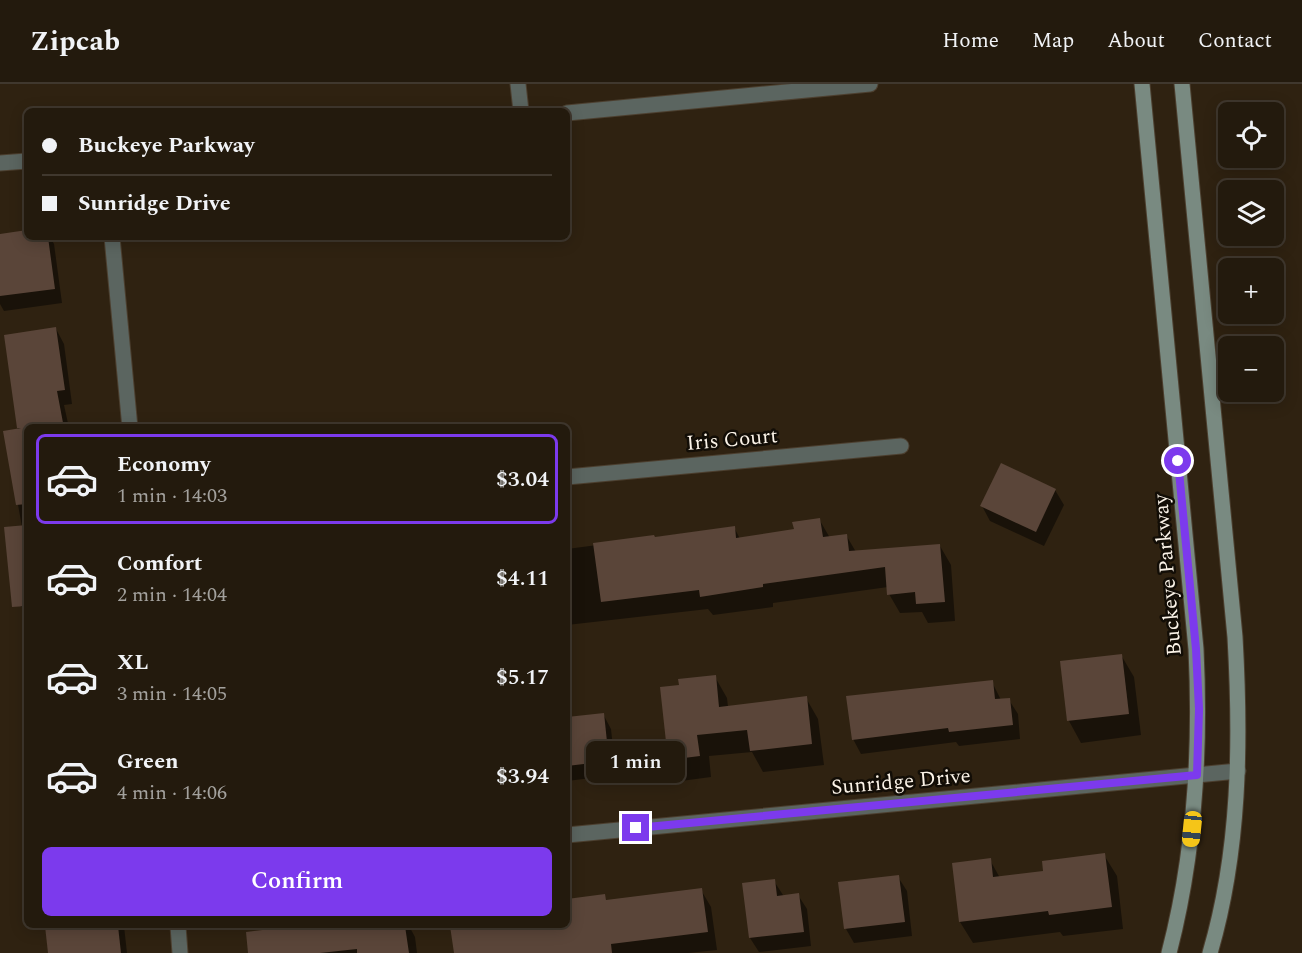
<!DOCTYPE html>
<html lang="en">
<head>
<meta charset="utf-8">
<style>
  body { margin:0; font-family:Spectral,serif; background:#2b2316; color:#f1f3f6; height:100vh; display:flex; flex-direction:column; font-size:22px; white-space:nowrap }
  * { box-sizing:border-box; margin:0 }
  p { font-size:20px; color:#a3a19d }
  .icon { flex:none; width:33px; height:33px; fill:none; stroke:currentColor; stroke-width:2; stroke-linecap:round; stroke-linejoin:round }
  .map { position:relative; flex:1; overflow:hidden }
  .panel { position:absolute; left:24px; top:340px; width:546px; height:504px; display:flex; flex-direction:column; background:#231a0d; border-radius:9px; box-shadow:0 3px 15px #0003,0 0 0 2px #40382e }
  .panel>* { flex:none }
  .hud { position:absolute; left:24px; top:24px; width:546px; height:132px; border-radius:9px; box-shadow:0 3px 15px #0003,0 0 0 2px #40382e; display:grid; align-content:center; height:132px; padding:0 18px; background:#231a0d }
  .controls { position:absolute; left:1218px; top:18px; display:grid; gap:12px }
  .controls a { display:grid; place-items:center; width:66px; height:66px; border-radius:9px; background:#231a0d; box-shadow:0 3px 15px #0003,0 0 0 2px #40382e; font-size:30px }
  .end { position:absolute; width:27px; height:27px; margin:-14px; border:8px solid #7c3aed; background:#fff; box-shadow:0 0 0 3px #fff }
  .from { border-radius:50% }
  .bubble { position:absolute; height:42px; border-radius:9px; background:#231a0d; box-shadow:0 3px 15px #0003,0 0 0 2px #40382e; font-size:20px; font-weight:600; line-height:42px; text-align:center }
  .car { position:absolute; width:18px; height:36px; margin:-18px -9px; border-radius:8px; box-shadow:0 0 4px 2px #0007; background:linear-gradient(#f5c518 24%,#345 0 40%,#f5c518 0 76%,#345 0 86%,#f5c518 0) }
  .hud b { display:flex; align-items:center; gap:21px; height:57px; font-size:22px }
  .hud b+b { border-top:2px solid #40382e }
  .hud i { width:15px; height:15px; background:#f1f3f6 }
  ul { padding:10px 0 0; list-style:none }
  li { display:flex; align-items:center; gap:18px; height:90px; margin:0 12px 9px; padding:0 6px; border:3px solid transparent; border-radius:9px }
  li div { flex:1 }
  li b { display:block; font-size:22px }
  li em { font-style:normal; font-weight:600 }
  li.active { border-color:#7c3aed }
  li>.icon { width:54px; height:54px; stroke-width:1.5 }
  .action { display:flex; gap:12px; margin-top:auto; padding:12px 18px }
  .action a { flex:1; height:69px; border-radius:9px; background:#7c3aed; color:#fff; font-size:24px; font-weight:600; line-height:69px; text-align:center }
  header { display:flex; align-items:center; gap:36px; box-sizing:border-box; height:84px; padding:0 30px; background:#231a0d; border-bottom:2px solid #40382e }
  header strong { font-size:28px }
  nav { display:flex; gap:33px; margin-inline-start:auto; font-size:21px }
  .map>svg:first-child { display:block }
  .shadow { fill:#0007 }
  .building { fill:#5a4539 }
  .lines { fill:none; stroke-linecap:round; stroke-linejoin:round }
  .street-casing { stroke:#4c3f2f; stroke-width:17 }
  .secondary-casing { stroke:#4c3f2f; stroke-width:17 }
  .street { stroke:#5b6560; stroke-width:15 }
  .secondary { stroke:#798a81; stroke-width:15 }
  .route { stroke:#7c3aed; stroke-width:8 }
  .labels { text-anchor:middle; dominant-baseline:central; stroke-width:5; stroke-linejoin:round; paint-order:stroke }
  .street-label { font-size:21px; fill:#fbf3e8; stroke:#120d06 }
</style>
</head>
<body>
<header>
<strong>Zipcab</strong>
<nav><a>Home</a><a>Map</a><a>About</a><a>Contact</a></nav>
</header>
<div class="map">
<svg width="1302" height="869" viewBox="0 0 1302 869">
  <rect width="100%" height="100%" fill="#2f2211"/>
  <!-- shadow -->
  <g class="shadow">
    <polygon points="27,148 27,153 50,153 54,160 62,219 4,227 0,220 0,151"/>
    <polygon points="56,245 64,260 72,320 64,321 69,344 27,344 27,523 21,523 13,509 22,443 5,348 18,345 6,252"/>
    <polygon points="1055,406 1064,421 1044,462 990,437 982,422"/>
    <polygon points="819,435 830,454 846,451 856,468 940,462 951,481 955,537 928,539 922,528 900,529 889,510 888,503 773,519 773,523 713,531 708,525 567,541 567,465 734,443 740,455 795,447"/>
    <polygon points="1121,571 1134,593 1141,651 1081,659 1069,637 1062,579"/>
    <polygon points="715,593 727,614 728,623 806,614 818,635 824,681 763,688 752,668 709,672 711,693 681,697 669,675 681,603"/>
    <polygon points="992,598 1001,616 1009,616 1018,630 1020,655 959,662 956,658 861,670 853,655"/>
    <polygon points="603,630 611,645 616,691 567,697 567,634"/>
    <polygon points="1104,771 1117,792 1123,845 1063,852 1060,848 973,859 960,838 990,776 1000,794 1045,788"/>
    <polygon points="898,793 907,807 912,852 854,859 846,845"/>
    <polygon points="774,797 783,811 798,811 807,825 811,862 759,868 750,854"/>
    <polygon points="701,806 711,823 717,866 688,869 455,869 452,842 567,842 567,816 604,812 607,817"/>
    <polygon points="46,842 124,842 127,869 49,869"/>
    <polygon points="308,842 409,842 415,853 417,869 250,869 247,849"/>
  </g>
  <!-- building -->
  <g class="building">
    <polygon points="27,146 27,153 48,153 55,205 0,212 0,150"/>
    <polygon points="56,243 65,306 57,307 64,344 27,344 27,420 16,421 3,347 21,344 17,344 4,251"/>
    <polygon points="1001,379 1056,405 1036,448 980,422"/>
    <polygon points="820,434 823,453 847,450 849,467 940,460 945,518 916,520 915,508 887,511 885,483 763,500 763,503 700,513 699,506 601,518 593,459 654,451 655,453 735,442 736,454 794,445 792,438"/>
    <polygon points="27,441 27,522 12,523 4,443"/>
    <polygon points="1122,570 1129,630 1067,637 1060,577"/>
    <polygon points="716,591 719,623 807,612 812,660 750,667 747,646 697,651 700,672 668,676 660,603 679,601 678,595"/>
    <polygon points="993,596 995,615 1010,614 1013,641 949,648 948,644 852,656 846,612"/>
    <polygon points="604,629 609,677 567,682 567,633"/>
    <polygon points="1105,769 1112,823 1049,831 1048,827 959,838 952,779 991,774 993,793 1043,787 1042,777"/>
    <polygon points="899,791 905,838 844,845 838,798"/>
    <polygon points="775,795 777,812 799,809 804,848 749,854 742,799"/>
    <polygon points="702,804 708,848 611,860 612,869 454,869 450,842 567,842 567,815 605,810 606,816"/>
    <polygon points="45,842 118,842 121,869 48,869"/>
    <polygon points="296,842 405,842 409,869 357,869 357,865 320,869 248,869 246,848"/>
  </g>
  <g class="lines">
    <!-- street casing -->
    <g class="street-casing">
      <g id="street">
        <polyline points="518,0 521,27"/>
        <polyline points="567,29 870,0"/>
        <polyline points="0,79 27,77"/>
        <polyline points="112,153 130,344"/>
        <polyline points="567,393 901,362"/>
        <polyline points="567,751 1238,687"/>
        <polyline points="178,842 180,869"/>
      </g>
    </g>
    <!-- secondary casing -->
    <g class="secondary-casing">
      <g id="secondary">
        <path d="M1142 0 1196 565C1201 668 1195 769 1169 869"/>
        <path d="M1182 0 1235 553C1241 658 1240 767 1210 869"/>
      </g>
    </g>
    <!-- street -->
    <use href="#street" class="street"/>
    <!-- secondary -->
    <use href="#secondary" class="secondary"/>
  </g>
  <g class="lines">
    <!-- route -->
    <polyline class="route" points="636,744 1197,691 1199,625 1196,565 1178,377"/>
  </g>
  <g class="labels">
    <!-- street labels -->
    <g class="street-label">
      <text transform="translate(732 356) rotate(-5)">Iris Court</text>
      <text transform="translate(1168 491) rotate(-95)">Buckeye Parkway</text>
      <text transform="translate(901 698) rotate(-5)">Sunridge Drive</text>
    </g>
  </g>
</svg>
<div class="controls">
<a><svg class="icon" aria-label="locate" viewBox="0 0 24 24"><circle cx="12" cy="12" r="6"/><path d="M12 2v4M12 18v4M2 12h4M18 12h4"/></svg></a>
<a><svg class="icon" aria-label="layers" viewBox="0 0 24 24"><path d="M12 4l9 5-9 5-9-5zM3 14l9 5 9-5"/></svg></a>
<a>+</a>
<a>−</a>
</div>
<i class="end from" style="left:1178px;top:377px"></i>
<i class="end" style="left:636px;top:744px"></i>
<div class="bubble" style="left:586px;top:657px;width:99px">1 min</div>
<i class="car" style="left:1192px;top:745px;rotate:186deg"></i>
<div class="hud">
<b><i class="from"></i>Buckeye Parkway</b>
<b><i></i>Sunridge Drive</b>
</div>
<section class="panel">
<ul>
<li class="active"><svg class="icon" aria-label="car" viewBox="0 0 24 24"><path d="M5 17H2v-5l4-1 3-4h7l3 4 3 1v5h-3M9 17h6M6 11h13"/><circle cx="7" cy="17" r="2"/><circle cx="17" cy="17" r="2"/></svg><div><b>Economy</b><p>1 min · 14:03</p></div><em>$3.04</em></li>
<li><svg class="icon" aria-label="car" viewBox="0 0 24 24"><path d="M5 17H2v-5l4-1 3-4h7l3 4 3 1v5h-3M9 17h6M6 11h13"/><circle cx="7" cy="17" r="2"/><circle cx="17" cy="17" r="2"/></svg><div><b>Comfort</b><p>2 min · 14:04</p></div><em>$4.11</em></li>
<li><svg class="icon" aria-label="car" viewBox="0 0 24 24"><path d="M5 17H2v-5l4-1 3-4h7l3 4 3 1v5h-3M9 17h6M6 11h13"/><circle cx="7" cy="17" r="2"/><circle cx="17" cy="17" r="2"/></svg><div><b>XL</b><p>3 min · 14:05</p></div><em>$5.17</em></li>
<li><svg class="icon" aria-label="car" viewBox="0 0 24 24"><path d="M5 17H2v-5l4-1 3-4h7l3 4 3 1v5h-3M9 17h6M6 11h13"/><circle cx="7" cy="17" r="2"/><circle cx="17" cy="17" r="2"/></svg><div><b>Green</b><p>4 min · 14:06</p></div><em>$3.94</em></li>
</ul>
<div class="action"><a>Confirm</a></div>
</section>
</div>
</body>
</html>
